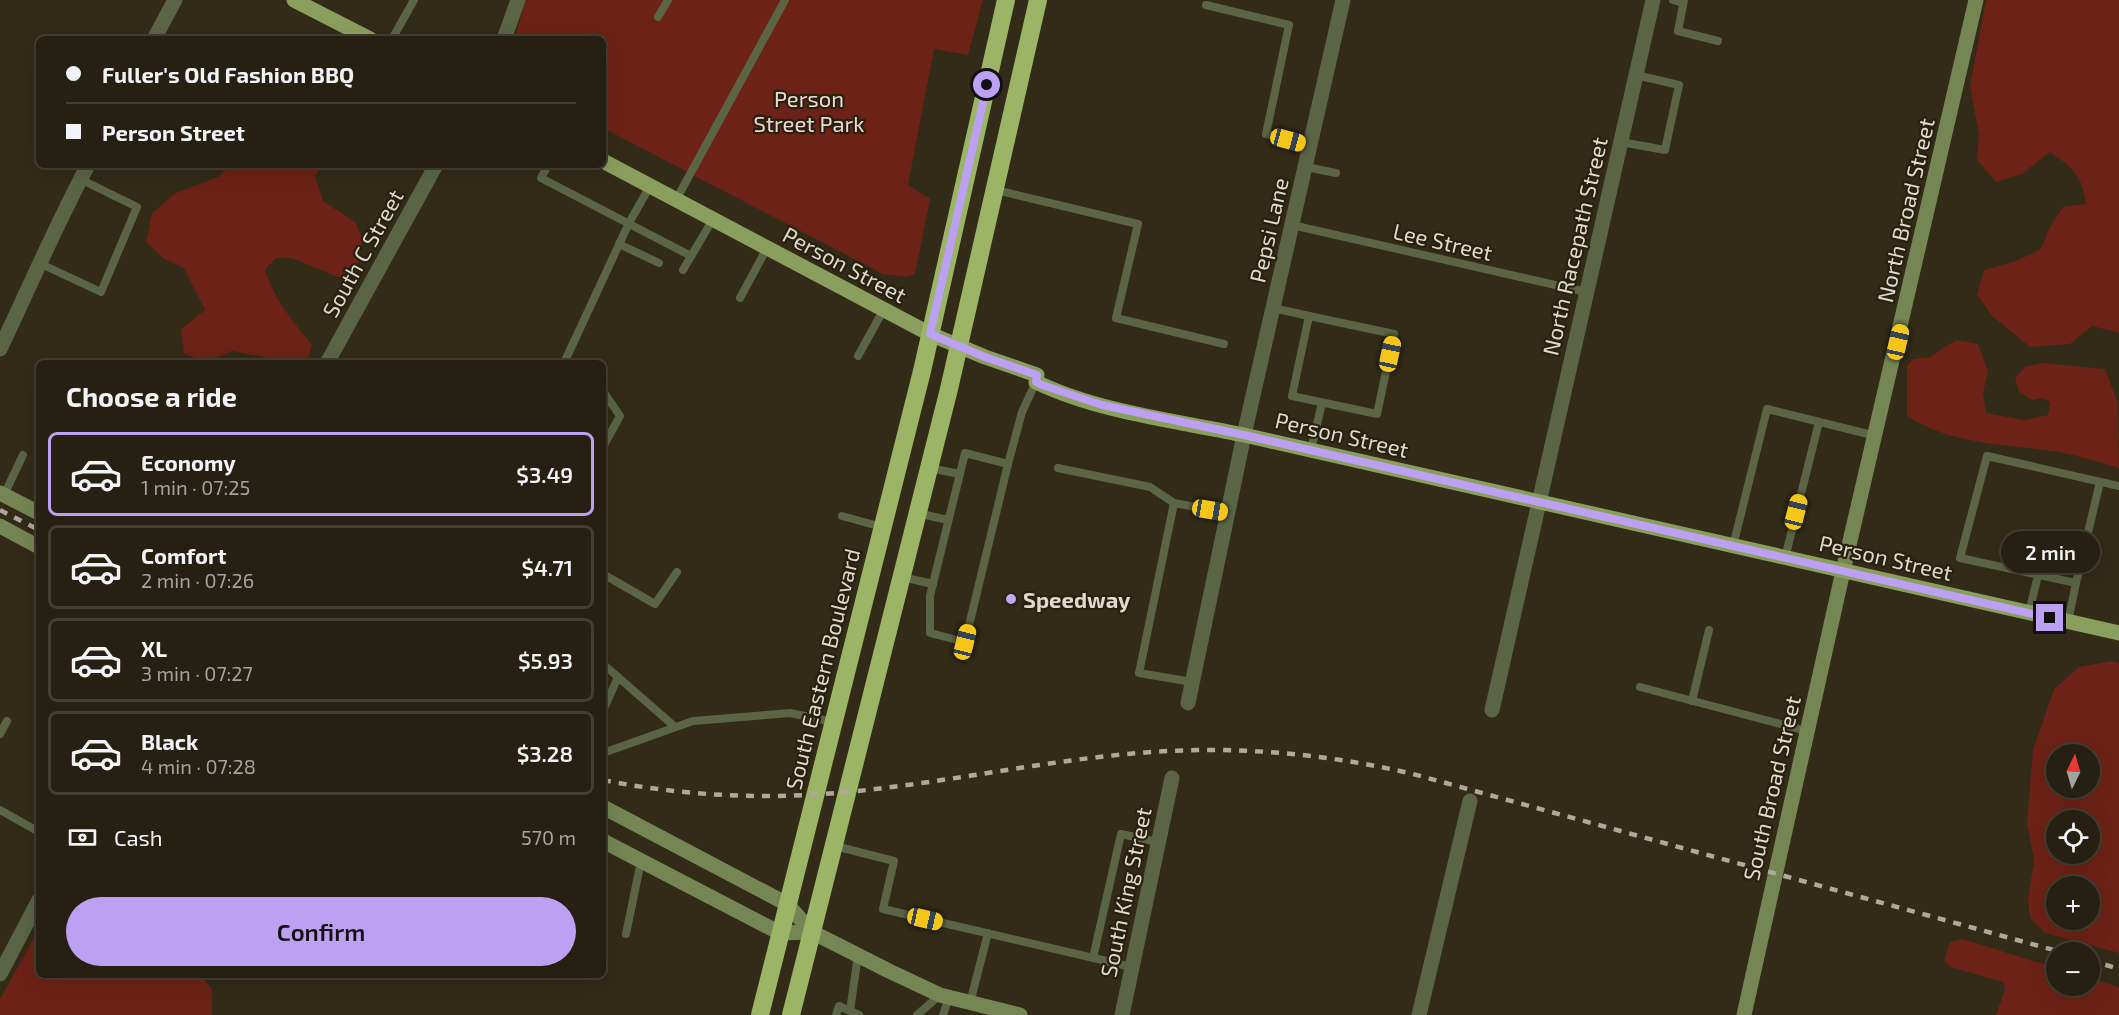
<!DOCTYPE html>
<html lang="en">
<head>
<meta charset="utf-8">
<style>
  body { margin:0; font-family:"Exo 2",sans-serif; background:#2d281a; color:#f1f3f6; height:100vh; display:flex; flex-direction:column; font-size:22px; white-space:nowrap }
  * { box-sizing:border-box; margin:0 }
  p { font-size:20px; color:#a3a39f }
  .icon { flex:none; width:33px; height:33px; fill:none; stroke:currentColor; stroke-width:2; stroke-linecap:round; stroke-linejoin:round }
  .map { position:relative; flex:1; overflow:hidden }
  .details { position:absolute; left:36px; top:360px; width:570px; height:618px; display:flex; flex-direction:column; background:#252011; border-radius:9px; box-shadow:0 6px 24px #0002,0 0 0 2px #423e31 }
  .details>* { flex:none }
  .guide { position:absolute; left:36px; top:36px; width:570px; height:132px; border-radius:9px; box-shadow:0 6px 24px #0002,0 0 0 2px #423e31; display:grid; align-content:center; height:132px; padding:0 30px; background:#252011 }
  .needle { width:39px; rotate:5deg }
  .fabs { position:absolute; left:2046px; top:744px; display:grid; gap:12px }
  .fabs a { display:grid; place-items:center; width:54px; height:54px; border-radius:50%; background:#252011; box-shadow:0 6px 24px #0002,0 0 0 2px #423e31; font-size:30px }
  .end { position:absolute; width:27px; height:27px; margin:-14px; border:8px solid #bca0f2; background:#111; box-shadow:0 0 0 3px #111 }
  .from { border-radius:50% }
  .bubble { position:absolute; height:42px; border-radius:21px; background:#252011; box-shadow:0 6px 24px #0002,0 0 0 2px #423e31; font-size:20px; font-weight:600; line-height:42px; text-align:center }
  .car { position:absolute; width:18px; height:36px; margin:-18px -9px; border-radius:8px; box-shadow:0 0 4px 2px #0007; background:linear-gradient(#f5c518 24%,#345 0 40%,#f5c518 0 76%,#345 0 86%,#f5c518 0) }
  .guide b { display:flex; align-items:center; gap:21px; height:57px; font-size:22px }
  .guide b+b { border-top:2px solid #423e31 }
  .guide i { width:15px; height:15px; background:#f1f3f6 }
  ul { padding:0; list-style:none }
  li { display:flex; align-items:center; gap:18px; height:84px; margin:0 12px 9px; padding:0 18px; border:3px solid #423e31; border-radius:9px }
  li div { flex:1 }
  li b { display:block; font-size:22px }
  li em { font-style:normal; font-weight:600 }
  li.current { border-color:#bca0f2 }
  li>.icon { width:54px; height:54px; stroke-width:1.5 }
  h2 { padding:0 30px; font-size:27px; line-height:72px }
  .pay { display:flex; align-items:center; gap:15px; height:66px; padding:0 30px; font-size:22px }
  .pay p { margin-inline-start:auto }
  .button { display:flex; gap:12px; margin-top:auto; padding:12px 30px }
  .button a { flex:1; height:69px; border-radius:36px; background:#bca0f2; color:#111; font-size:24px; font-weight:600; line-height:69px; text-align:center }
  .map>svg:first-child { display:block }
  .green { fill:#6c2216; fill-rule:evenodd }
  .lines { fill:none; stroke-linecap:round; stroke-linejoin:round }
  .lane { stroke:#5b6546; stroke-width:8 }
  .street { stroke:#5b6546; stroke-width:15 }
  .secondary { stroke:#758553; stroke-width:15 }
  .primary { stroke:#8a9e5d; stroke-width:15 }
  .highway { stroke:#9cb465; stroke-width:18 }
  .rail { stroke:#aea99a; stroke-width:4.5; stroke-dasharray:8 8; stroke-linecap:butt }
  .route { stroke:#bca0f2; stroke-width:8 }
  .poi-dot { fill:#c2a8f2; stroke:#27210d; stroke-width:2 }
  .labels { text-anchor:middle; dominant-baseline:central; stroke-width:4.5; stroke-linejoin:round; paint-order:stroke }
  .park-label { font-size:22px; fill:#efd7d2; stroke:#27210d }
  .street-label { font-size:22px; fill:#dedacd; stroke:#27210d }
  .poi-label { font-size:22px; font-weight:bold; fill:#dedacd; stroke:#27210d; text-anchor:start }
</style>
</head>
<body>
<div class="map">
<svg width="2119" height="1015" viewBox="0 0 2119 1015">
  <rect width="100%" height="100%" fill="#312b17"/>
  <!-- green -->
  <g class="green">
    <polygon points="526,0 983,0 968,55 934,49 908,185 930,199 915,274 908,277 883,274 603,128 603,39 514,39"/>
    <path d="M1986 0H2119V333L2092 326 2070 344 2030 347 1992 316 1977 295 1984 270 2016 261 2041 249 2050 227 2063 207 2086 204C2082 175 2073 168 2050 152L2022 174 1996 182 1977 160 1979 135 1970 86Z"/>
    <path d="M231 165H322L315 176 323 201 355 222 363 240 355 276 338 277 292 258H276L265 270C274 299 293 322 312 345L308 359 293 363 232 351 208 362 184 354 181 329 205 310 184 268 163 258 146 242 152 213 176 193 218 177Z"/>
    <path d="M1956 340 1978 344 1988 372 1983 393 1986 413 2024 420 2048 415 2050 402 2043 398 2032 400 2019 392 2015 378 2025 367 2042 363 2105 369 2118 403 2119 468C2097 462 2074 454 2051 451 2002 444 1950 444 1907 416V366L1913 359 1930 357Z"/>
    <path d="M2112 661 2119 663V953L2045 933 2030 918 2028 900 2034 860 2027 822 2033 750 2054 689 2079 667ZM2090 754V788H2056V754ZM2090 820V854H2056V820ZM2090 886V920H2056V886Z"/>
    <polygon points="39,929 39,975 200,975 212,989 212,1015 0,1015 0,999"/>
    <polygon points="1963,939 2056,968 2056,986 2090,986 2090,978 2119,987 2119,1015 1996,1015 2005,989 2003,982 1951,967 1944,960 1950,942"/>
  </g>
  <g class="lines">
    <!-- lane -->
    <g class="lane">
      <polyline points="1673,0 1683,3"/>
      <polyline points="1684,0 1678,31 1718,41"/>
      <polyline points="1206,5 1289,25 1266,134 1310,146"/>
      <polyline points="658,17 668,0"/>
      <polyline points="392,39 414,0"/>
      <polyline points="1621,142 1665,150 1679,85 1636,75"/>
      <polyline points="548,165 541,178 691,256"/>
      <polyline points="1306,167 1336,173"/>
      <polyline points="996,190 1138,224 1116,318 1224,344"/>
      <polyline points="676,200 785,0"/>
      <polyline points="1292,225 1586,292"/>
      <polyline points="619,244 659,263"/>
      <polyline points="41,264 101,292 137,207 80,179"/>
      <polyline points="683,270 713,219"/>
      <polyline points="740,298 767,248"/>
      <polyline points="1273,308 1309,316"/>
      <polygon points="1309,316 1394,334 1377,414 1292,396"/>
      <polyline points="858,356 884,309"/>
      <polyline points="564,363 629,223 650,186"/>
      <polyline points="603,391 620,416 603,447"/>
      <polyline points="1311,450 1322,403"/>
      <polygon points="965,453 1008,464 965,642 930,633 930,596"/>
      <polyline points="1008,464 1022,412 1036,382"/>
      <polyline points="929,468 960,474"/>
      <polyline points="1058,468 1150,487 1174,503"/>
      <polyline points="2100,482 2076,583 1960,558 1987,456 2119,486"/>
      <polyline points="4,495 23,455"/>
      <polyline points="917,513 948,520"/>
      <polyline points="842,516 882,527"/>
      <polyline points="1733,546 1767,409 1876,436"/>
      <polyline points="1785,558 1819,422"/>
      <polyline points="603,574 655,604 677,572"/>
      <polyline points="902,577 933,584"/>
      <polyline points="2029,613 2038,575"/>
      <polyline points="2068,622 2076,583"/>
      <polyline points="603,664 674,726"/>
      <polyline points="1192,682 1139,673 1174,503 1228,513"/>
      <polyline points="1640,687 1807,731"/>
      <polyline points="1692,701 1709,630"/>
      <polyline points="603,711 618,677"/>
      <polyline points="0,734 7,721"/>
      <polyline points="603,753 693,721 790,713 833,722"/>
      <polyline points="0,810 39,832"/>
      <polyline points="835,846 894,861 883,909 1132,967"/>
      <polyline points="626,934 641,861"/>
      <polyline points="1093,958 1121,834 1158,842"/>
      <polyline points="970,1003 988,933"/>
      <polyline points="850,1011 858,955"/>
      <polyline points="836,1015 839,1006 859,1015"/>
      <polyline points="917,1015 940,995"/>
      <polyline points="943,1015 949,997"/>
    </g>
    <!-- street -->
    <g class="street">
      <polyline points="154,39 175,0"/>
      <polyline points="504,39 518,0"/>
      <path d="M0 349C29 288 56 225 88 165"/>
      <polyline points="327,363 436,165"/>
      <polyline points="1188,703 1244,435 1343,0"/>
      <polyline points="1492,710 1653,0"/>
      <polyline points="0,974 39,900"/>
      <polyline points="1122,1015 1172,778"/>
      <polyline points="1419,1015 1470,801"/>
    </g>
    <!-- secondary -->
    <g class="secondary">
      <polyline points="0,493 39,513"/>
      <polyline points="0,526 39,547"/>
      <polyline points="603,807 787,904 812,932 889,971 940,995 1020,1015"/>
      <polyline points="603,841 780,933 812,932"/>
      <polyline points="1744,1015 1843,571 1976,0"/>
    </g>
    <!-- primary -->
    <g class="primary">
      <polyline points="294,0 370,39"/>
      <path d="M603 161 930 334 985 357 1037 375 1036 382C1098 412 1177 421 1244 435L2119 633"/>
    </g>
    <!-- highway -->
    <g class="highway">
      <polyline points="760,1015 922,371 1006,0"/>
      <polyline points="791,1015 949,389 1038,0"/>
    </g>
    <!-- rail -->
    <g class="rail">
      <polyline points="0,510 39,530"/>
      <path d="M603 780C683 796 766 800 847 792 945 783 1041 761 1139 753 1232 745 1323 753 1413 774L2061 952"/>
      <polyline points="2090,960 2119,969"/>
    </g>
  </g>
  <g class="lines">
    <!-- route -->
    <polyline class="route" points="987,85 930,334 985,357 1037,375 1036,382 1042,385 1102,405 1244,435 2050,618"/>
  </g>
  <!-- markers -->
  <circle class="poi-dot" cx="1011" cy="599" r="6"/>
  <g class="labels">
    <!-- park labels -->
    <g class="park-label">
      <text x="809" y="98">Person<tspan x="809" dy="25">Street Park</tspan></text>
    </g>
    <!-- street labels -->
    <g class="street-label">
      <text transform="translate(1905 210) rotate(-77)">North Broad Street</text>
      <text transform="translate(1268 230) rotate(-77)">Pepsi Lane</text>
      <text transform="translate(1443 241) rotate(13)">Lee Street</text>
      <text transform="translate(1574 246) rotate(-77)">North Racepath Street</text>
      <text transform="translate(362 253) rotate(-61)">South C Street</text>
      <text transform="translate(845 264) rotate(28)">Person Street</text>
      <text transform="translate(1342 434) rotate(13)">Person Street</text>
      <text transform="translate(1886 557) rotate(13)">Person Street</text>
      <text transform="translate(822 669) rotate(-76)">South Eastern Boulevard</text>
      <text transform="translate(1771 788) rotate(-77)">South Broad Street</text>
      <text transform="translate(1125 892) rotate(-78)">South King Street</text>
    </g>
    <!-- poi labels -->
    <g class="poi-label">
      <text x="1023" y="599">Speedway</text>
    </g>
  </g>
</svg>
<div class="fabs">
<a><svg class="needle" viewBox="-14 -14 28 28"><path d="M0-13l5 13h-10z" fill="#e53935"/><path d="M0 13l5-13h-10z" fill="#a3a39f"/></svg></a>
<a><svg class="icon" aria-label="locate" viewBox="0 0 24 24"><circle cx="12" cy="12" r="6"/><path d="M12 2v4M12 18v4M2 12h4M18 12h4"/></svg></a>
<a>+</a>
<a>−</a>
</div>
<i class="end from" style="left:987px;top:85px"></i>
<i class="end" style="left:2050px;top:618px"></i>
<div class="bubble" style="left:2001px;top:531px;width:99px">2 min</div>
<i class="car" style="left:1288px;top:140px;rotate:105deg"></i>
<i class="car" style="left:1898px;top:342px;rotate:13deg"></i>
<i class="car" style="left:1390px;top:354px;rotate:12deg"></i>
<i class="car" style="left:1210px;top:510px;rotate:100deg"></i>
<i class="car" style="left:1796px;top:512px;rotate:14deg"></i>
<i class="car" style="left:965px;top:642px;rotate:14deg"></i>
<i class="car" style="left:925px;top:919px;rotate:103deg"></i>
<div class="guide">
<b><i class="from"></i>Fuller's Old Fashion BBQ</b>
<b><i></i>Person Street</b>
</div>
<section class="details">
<h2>Choose a ride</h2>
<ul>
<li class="current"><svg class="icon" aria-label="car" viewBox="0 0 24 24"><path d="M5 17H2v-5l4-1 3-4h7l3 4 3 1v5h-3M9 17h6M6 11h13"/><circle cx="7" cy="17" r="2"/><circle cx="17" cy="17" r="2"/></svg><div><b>Economy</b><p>1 min · 07:25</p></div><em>$3.49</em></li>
<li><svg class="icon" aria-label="car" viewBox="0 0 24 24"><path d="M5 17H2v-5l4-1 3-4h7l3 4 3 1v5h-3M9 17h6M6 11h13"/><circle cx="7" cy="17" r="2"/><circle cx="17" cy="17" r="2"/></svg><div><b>Comfort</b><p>2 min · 07:26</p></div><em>$4.71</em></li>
<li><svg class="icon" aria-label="car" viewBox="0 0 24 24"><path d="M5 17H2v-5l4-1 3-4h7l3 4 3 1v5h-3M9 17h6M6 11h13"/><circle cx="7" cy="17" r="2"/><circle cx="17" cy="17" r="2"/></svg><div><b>XL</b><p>3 min · 07:27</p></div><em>$5.93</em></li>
<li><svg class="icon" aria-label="car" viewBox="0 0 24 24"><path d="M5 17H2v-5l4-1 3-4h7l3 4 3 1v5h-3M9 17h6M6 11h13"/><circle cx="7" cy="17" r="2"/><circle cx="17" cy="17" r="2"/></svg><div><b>Black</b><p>4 min · 07:28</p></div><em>$3.28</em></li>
</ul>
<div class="pay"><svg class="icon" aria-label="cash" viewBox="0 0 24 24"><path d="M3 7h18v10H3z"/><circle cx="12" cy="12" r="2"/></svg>Cash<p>570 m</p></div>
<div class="button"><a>Confirm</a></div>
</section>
</div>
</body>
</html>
